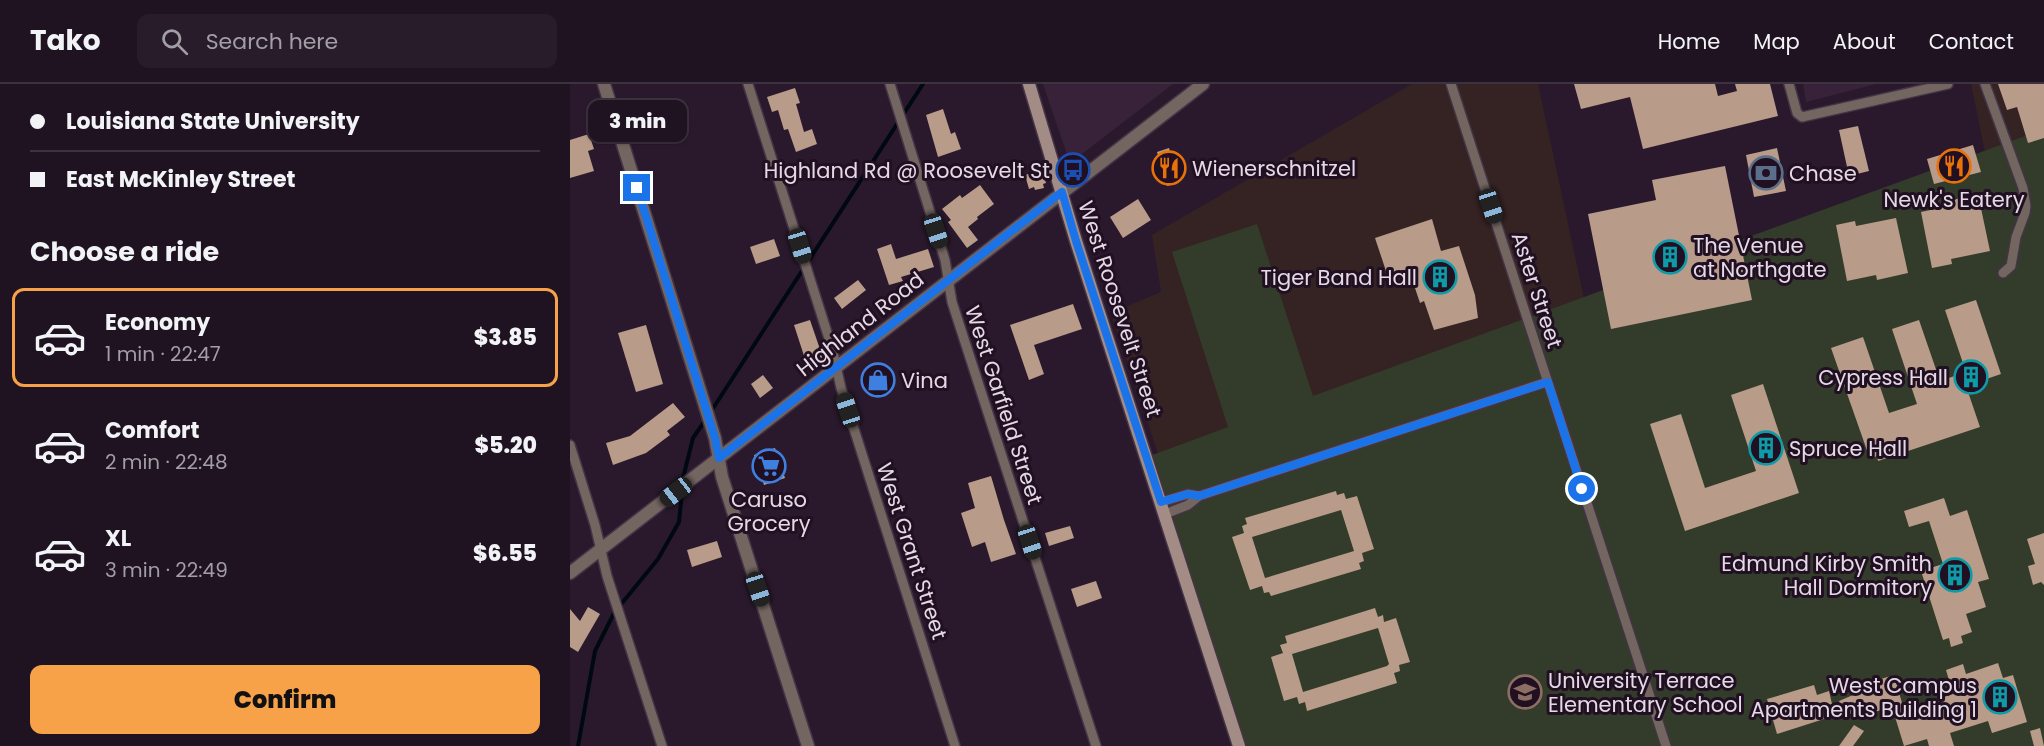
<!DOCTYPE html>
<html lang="en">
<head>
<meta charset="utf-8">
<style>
  body { margin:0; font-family:Poppins,sans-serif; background:#281c2a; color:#f1f3f6; height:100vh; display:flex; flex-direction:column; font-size:22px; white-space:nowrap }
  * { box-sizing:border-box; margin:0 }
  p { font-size:20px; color:#a29ea5 }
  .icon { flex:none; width:33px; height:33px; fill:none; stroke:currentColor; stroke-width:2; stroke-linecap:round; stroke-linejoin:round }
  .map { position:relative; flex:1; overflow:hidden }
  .panel { display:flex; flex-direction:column; background:#201321; width:570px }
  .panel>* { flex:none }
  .hud { display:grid; align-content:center; height:132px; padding:0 30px; background:#201321 }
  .end { position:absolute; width:27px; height:27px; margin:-14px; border:8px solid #1a73e8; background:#fff; box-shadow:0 0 0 3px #fff }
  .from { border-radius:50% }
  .bubble { position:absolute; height:42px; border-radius:12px; background:#201321; box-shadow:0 2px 4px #0004,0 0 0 2px #3d323f; font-size:20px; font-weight:800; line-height:42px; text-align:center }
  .car { position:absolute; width:18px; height:36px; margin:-18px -9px; border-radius:8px; box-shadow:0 0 4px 2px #0007; background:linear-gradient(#222 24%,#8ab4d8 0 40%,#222 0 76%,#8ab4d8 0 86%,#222 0) }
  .hud b { display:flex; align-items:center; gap:21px; height:57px; font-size:22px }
  .hud b+b { border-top:2px solid #3d323f }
  .hud i { width:15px; height:15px; background:#f1f3f6 }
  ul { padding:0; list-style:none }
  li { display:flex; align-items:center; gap:18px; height:99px; margin:0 12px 9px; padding:0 18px; border:3px solid transparent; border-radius:12px }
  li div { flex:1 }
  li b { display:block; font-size:22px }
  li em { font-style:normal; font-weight:800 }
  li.on { border-color:#f7a149 }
  li>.icon { width:54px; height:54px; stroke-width:1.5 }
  h2 { padding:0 30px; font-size:27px; line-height:72px }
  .action { display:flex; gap:12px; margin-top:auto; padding:12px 30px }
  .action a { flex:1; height:69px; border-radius:12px; background:#f7a149; color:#111; font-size:24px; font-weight:800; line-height:69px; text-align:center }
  header { display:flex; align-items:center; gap:36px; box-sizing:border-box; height:84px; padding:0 30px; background:#201321; border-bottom:2px solid #3d323f }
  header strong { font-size:28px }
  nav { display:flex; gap:33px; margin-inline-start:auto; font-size:21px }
  .search { width:420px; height:54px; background:#281c2a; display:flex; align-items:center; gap:15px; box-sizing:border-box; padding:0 21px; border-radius:12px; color:#a29ea5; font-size:22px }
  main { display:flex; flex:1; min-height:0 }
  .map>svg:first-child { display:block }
  .built { fill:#38223a }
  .education { fill:#352223 }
  .green { fill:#333c2a }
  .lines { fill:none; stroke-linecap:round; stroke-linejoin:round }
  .stream { stroke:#000912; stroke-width:4 }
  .building { fill:#b89b88; fill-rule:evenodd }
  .minor-casing { stroke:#443446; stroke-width:12 }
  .tertiary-casing { stroke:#443446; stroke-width:15 }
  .secondary-casing { stroke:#443446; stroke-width:15 }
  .minor { stroke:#736560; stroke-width:9 }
  .tertiary { stroke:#736560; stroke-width:12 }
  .secondary { stroke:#a38c85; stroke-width:12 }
  .route { stroke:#1a73e8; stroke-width:8 }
  .labels { text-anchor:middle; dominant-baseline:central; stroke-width:6; stroke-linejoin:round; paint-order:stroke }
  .poi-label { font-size:21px; fill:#e5d9e6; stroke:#201022; text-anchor:start }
  .street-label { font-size:21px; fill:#e5d9e6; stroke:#201022 }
</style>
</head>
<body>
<header>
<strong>Tako</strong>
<div class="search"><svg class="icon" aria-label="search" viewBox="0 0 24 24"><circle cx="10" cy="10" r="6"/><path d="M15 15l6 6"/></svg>Search here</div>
<nav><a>Home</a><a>Map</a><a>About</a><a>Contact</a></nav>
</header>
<main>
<section class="panel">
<div class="hud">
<b><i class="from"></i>Louisiana State University</b>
<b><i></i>East McKinley Street</b>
</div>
<h2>Choose a ride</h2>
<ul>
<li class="on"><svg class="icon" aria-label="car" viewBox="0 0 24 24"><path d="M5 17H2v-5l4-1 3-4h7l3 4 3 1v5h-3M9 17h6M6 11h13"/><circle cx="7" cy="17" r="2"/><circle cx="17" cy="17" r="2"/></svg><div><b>Economy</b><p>1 min · 22:47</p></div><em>$3.85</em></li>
<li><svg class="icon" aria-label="car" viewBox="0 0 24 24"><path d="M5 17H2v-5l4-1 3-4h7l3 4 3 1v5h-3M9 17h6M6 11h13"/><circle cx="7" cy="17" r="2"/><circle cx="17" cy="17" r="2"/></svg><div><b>Comfort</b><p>2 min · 22:48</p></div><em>$5.20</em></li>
<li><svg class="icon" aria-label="car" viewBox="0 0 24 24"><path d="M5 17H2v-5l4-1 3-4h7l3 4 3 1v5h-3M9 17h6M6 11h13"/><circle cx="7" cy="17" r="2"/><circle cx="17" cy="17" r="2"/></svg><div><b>XL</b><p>3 min · 22:49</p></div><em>$6.55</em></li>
</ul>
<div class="action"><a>Confirm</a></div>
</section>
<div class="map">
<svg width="1474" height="662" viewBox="0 0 1474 662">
  <rect width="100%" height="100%" fill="#2a192c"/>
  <!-- built -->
  <g class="built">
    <polygon points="473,0 603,0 500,79"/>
    <polygon points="1233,0 1306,0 1236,18"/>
  </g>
  <!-- education -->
  <polygon class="education" points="842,0 968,0 1023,256 1438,180 1401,0 1474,0 1474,662 686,662 541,229 591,208 582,151"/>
  <!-- green -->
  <polygon class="green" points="1474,45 1474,662 669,662 577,373 658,343 602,168 687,140 743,312"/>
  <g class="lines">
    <!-- stream -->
    <g class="stream">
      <polyline points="140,329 353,0"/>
      <polyline points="112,398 123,354 136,335"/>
      <polyline points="8,662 25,567 44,529 88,475 109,438 112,408"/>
    </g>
  </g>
  <!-- building -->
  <g class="building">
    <polygon points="1004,0 1145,0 1148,12 1167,7 1165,0 1200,0 1208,32 1073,65 1060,13 1011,25"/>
    <polygon points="1428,0 1474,0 1474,54 1458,59 1447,23 1437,26"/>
    <polygon points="225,4 230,19 226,20 234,48 242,45 247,60 226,68 218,45 214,46 208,26 202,28 197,13"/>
    <polygon points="373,25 381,50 385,48 391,65 368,73 356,31"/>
    <polygon points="1288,42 1299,87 1279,92 1269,46"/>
    <polygon points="19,50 24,65 18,67 24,87 0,94 0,56"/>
    <polygon points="1403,61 1411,88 1364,100 1357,75"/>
    <polygon points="599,64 609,98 597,102 587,68"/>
    <polygon points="1207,64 1216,107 1184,113 1176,71"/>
    <polygon points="1155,82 1182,216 1041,245 1018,130 1086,116 1082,96"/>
    <polygon points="472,86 476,99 473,100 474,104 465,106 464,103 459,105 455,91"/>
    <polygon points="410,101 424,120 407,133 408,135 398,143 408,156 397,164 378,138 381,136 372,125 390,111 392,114"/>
    <polygon points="1408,110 1420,167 1381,175 1382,180 1362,184 1351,128 1379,122 1378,117"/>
    <polygon points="568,115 581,136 553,154 540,133"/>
    <polygon points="1326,134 1338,189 1307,196 1306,191 1277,197 1266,141 1285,137 1286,142"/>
    <polygon points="862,135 871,167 889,162 905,211 908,234 864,246 854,217 850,219 840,189 819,196 805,154"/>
    <polygon points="204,155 210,172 186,180 180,163"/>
    <polygon points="321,160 326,175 358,165 364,183 331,193 333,197 319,201 307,165"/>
    <polygon points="288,196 296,206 272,225 264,214"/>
    <polygon points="1406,216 1431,290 1396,302 1410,343 1308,377 1307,372 1300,375 1261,264 1293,253 1319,329 1347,320 1322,245 1349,236 1370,297 1396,288 1375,226"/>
    <polygon points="503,220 512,245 464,261 474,290 459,296 440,241"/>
    <polygon points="240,236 253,274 237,281 224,241"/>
    <polygon points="76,241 93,300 66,308 48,249"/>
    <polygon points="193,291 203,304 190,314 181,300"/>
    <polygon points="1193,300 1229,409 1115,447 1080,340 1111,330 1135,404 1186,387 1161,311"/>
    <polygon points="103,319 115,333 97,347 100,351 76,369 43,381 36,359 60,352"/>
    <polygon points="205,364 215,394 194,401 184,371"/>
    <polygon points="421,392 434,436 446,470 421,478 415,458 402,463 391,429 405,424 398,399"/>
    <path d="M766 407 767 411 774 409 776 415 787 412 804 465 792 469 794 477 789 479 791 485 701 512 699 508 694 509 692 502 680 506 662 453 674 449 672 442 677 440 675 434ZM771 426 784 467 695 494 682 453Z"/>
    <polygon points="1374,414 1380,432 1397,426 1419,495 1408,498 1416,523 1396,530 1402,548 1391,552 1393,559 1381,563 1379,554 1373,556 1351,487 1373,480 1359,437 1339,443 1334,427"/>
    <polygon points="500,442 504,454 479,462 475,449"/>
    <polygon points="1474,449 1474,501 1471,498 1463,501 1458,482 1465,480 1457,455"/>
    <polygon points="147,457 152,473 122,483 117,466"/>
    <polygon points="526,497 532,514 507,523 501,505"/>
    <polygon points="18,523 30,530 8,568 0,563 0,525 10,537"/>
    <path d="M805 524 808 533 813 531 814 538 826 534 840 578 829 581 830 587 824 589 827 599 737 627 735 618 729 620 727 613 714 617 701 573 713 569 710 561 717 559 715 552ZM808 544 819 580 817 582 733 608 722 570Z"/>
    <polygon points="1428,579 1433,594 1443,591 1457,638 1422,649 1418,637 1380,649 1384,662 1359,662 1357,655 1334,662 1322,623 1290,632 1297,624 1274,632 1269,617 1283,611 1281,604 1324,591 1334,626 1383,610 1376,586 1393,580 1396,590"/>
    <polygon points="1244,601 1247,611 1259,607 1262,620 1251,623 1254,635 1207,650 1197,615"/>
    <polygon points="1284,641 1294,647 1283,662 1269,662"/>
    <polygon points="1470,644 1474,662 1464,662 1460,647"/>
  </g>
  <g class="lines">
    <!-- minor casing -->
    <g class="minor-casing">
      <g id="minor">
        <polyline points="178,0 262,264 271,304 385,662"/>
        <polyline points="320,0 375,176 382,218 526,662"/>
        <polyline points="881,0 1096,662"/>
        <polyline points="1219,0 1227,29 1232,33 1378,0"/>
        <polyline points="1415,0 1453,104 1456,122 1455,129 1446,153 1441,182 1433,189"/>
        <polyline points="0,361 25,441 37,492 92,662"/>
        <polyline points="591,418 618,410 629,412"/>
        <polyline points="595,430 618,421 629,412 977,298"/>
      </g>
    </g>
    <!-- tertiary casing -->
    <g class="tertiary-casing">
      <g id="tertiary">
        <polyline points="34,0 145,354 152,393 238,662"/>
        <polyline points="0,489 633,0"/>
      </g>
    </g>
    <!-- secondary casing -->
    <g class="secondary-casing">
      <polyline id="secondary" points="459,0 506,157 669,662"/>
    </g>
    <!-- minor -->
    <use href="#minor" class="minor"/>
    <!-- tertiary -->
    <use href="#tertiary" class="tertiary"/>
    <!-- secondary -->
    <use href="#secondary" class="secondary"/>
  </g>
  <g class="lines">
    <!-- route -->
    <polyline class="route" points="67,104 145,354 149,374 492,108 506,157 591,418 618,410 629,412 978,298 1012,405"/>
  </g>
  <!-- icons -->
  <defs>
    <g id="restaurant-ring" transform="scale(1.725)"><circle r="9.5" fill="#201022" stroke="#e8710a" stroke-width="1.5"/><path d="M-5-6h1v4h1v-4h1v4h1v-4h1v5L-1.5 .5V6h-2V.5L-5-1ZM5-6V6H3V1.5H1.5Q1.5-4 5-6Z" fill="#e8710a"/></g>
    <g id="bus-ring" transform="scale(1.725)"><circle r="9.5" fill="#201022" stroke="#1a4fb4" stroke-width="1.5"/><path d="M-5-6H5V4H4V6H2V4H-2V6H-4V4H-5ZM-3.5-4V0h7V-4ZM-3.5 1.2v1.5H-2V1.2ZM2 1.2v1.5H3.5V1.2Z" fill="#1a4fb4"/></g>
    <g id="bank-ring" transform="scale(1.725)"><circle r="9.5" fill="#201022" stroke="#5c6f8a" stroke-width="1.5"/><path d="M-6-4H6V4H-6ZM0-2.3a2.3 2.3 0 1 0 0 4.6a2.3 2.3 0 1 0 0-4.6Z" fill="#5c6f8a"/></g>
    <g id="building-ring" transform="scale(1.725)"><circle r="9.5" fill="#201022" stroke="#0f9aa8" stroke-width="1.5"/><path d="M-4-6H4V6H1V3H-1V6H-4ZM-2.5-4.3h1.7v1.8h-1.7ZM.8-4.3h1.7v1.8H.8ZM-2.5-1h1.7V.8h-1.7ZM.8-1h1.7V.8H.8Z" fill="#0f9aa8"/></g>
    <g id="shop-ring" transform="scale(1.725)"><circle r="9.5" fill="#201022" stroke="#3f7fe0" stroke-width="1.5"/><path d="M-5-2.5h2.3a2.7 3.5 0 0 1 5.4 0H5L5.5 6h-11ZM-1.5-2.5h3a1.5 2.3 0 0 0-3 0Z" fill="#3f7fe0"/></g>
    <g id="supermarket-ring" transform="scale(1.725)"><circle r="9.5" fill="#201022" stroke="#3f7fe0" stroke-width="1.5"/><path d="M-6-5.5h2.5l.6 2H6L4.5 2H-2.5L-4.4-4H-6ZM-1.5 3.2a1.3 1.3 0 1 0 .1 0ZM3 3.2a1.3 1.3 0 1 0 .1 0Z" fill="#3f7fe0"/></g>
    <g id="school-ring" transform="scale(1.725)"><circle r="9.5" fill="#201022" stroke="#8d6e63" stroke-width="1.5"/><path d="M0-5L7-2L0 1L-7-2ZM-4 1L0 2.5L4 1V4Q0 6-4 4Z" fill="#8d6e63"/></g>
  </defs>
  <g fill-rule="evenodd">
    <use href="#restaurant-ring" x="1384" y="82"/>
    <use href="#restaurant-ring" x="599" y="84"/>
    <use href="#bus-ring" x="503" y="86"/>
    <use href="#bank-ring" x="1196" y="89"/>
    <use href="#building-ring" x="1100" y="173"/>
    <use href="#building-ring" x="870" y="193"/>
    <use href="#building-ring" x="1401" y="293"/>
    <use href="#shop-ring" x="308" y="296"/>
    <use href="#building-ring" x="1196" y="364"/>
    <use href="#supermarket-ring" x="199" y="382"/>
    <use href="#building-ring" x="1385" y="491"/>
    <use href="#school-ring" x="955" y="608"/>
    <use href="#building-ring" x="1430" y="613"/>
  </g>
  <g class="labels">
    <!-- poi labels -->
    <g class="poi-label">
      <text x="622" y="84">Wienerschnitzel</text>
      <text x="480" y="86" text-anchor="end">Highland Rd @ Roosevelt St</text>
      <text x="1219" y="89">Chase</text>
      <text x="1384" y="115" text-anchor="middle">Newk's Eatery</text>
      <text x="1123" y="161">The Venue<tspan x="1123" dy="24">at Northgate</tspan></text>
      <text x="847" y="193" text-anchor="end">Tiger Band Hall</text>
      <text x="1378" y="293" text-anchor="end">Cypress Hall</text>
      <text x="331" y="296">Vina</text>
      <text x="1219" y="364">Spruce Hall</text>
      <text x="199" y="415" text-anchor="middle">Caruso<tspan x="199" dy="24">Grocery</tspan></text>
      <text x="1362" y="479" text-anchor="end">Edmund Kirby Smith<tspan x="1362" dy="24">Hall Dormitory</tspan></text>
      <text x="978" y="596">University Terrace<tspan x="978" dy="24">Elementary School</tspan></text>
      <text x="1407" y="601" text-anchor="end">West Campus<tspan x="1407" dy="24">Apartments Building 1</tspan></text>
    </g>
    <!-- street labels -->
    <g class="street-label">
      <text transform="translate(967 206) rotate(72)">Aster Street</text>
      <text transform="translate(550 225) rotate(72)">West Roosevelt Street</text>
      <text transform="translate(290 240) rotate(-38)">Highland Road</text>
      <text transform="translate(434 321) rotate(72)">West Garfield Street</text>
      <text transform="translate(342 467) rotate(72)">West Grant Street</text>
    </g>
  </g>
</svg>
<i class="end from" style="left:1012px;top:405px"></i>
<i class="end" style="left:67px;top:104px"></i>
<div class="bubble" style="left:18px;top:16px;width:99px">3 min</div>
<i class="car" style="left:921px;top:122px;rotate:162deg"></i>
<i class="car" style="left:366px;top:147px;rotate:162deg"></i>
<i class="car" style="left:230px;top:162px;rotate:163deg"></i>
<i class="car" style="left:278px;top:326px;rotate:342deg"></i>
<i class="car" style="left:106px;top:408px;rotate:232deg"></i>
<i class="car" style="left:460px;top:458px;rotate:162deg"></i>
<i class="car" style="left:188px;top:505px;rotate:162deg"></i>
</div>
</main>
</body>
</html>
